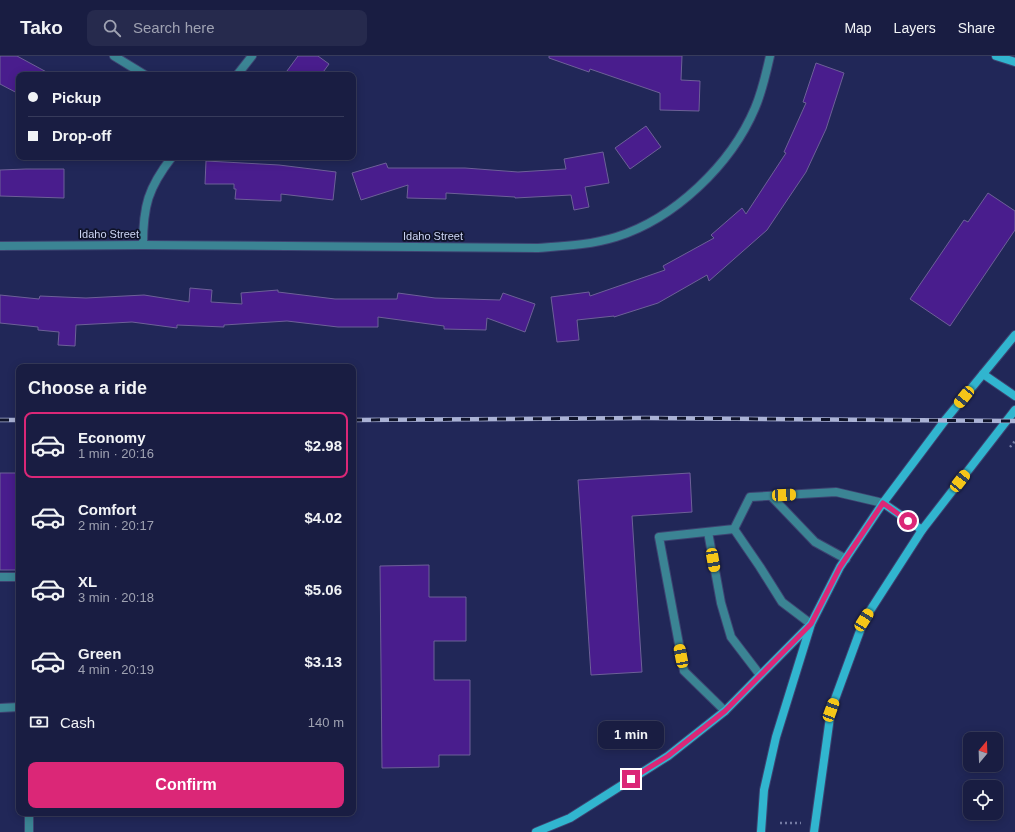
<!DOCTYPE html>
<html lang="en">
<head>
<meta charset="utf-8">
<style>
  body { margin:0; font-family:Arial,sans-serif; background:#262a4d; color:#f1f3f6; height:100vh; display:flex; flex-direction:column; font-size:15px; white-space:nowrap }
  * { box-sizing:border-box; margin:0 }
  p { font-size:13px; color:#9fa2b2 }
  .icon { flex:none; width:22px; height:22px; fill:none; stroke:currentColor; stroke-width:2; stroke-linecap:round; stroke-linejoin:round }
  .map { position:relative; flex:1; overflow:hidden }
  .side { position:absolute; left:16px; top:308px; width:340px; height:452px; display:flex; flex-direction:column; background:#191d42; border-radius:8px; box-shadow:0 2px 10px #0003,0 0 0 1px #373b5b }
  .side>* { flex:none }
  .top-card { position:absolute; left:16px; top:16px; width:340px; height:88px; border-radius:8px; box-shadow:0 2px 10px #0003,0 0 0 1px #373b5b; display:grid; align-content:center; height:88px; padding:0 12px; background:#191d42 }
  .needle { width:26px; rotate:19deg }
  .tools { position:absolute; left:963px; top:676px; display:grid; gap:8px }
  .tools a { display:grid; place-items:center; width:40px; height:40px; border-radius:8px; background:#191d42; box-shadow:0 2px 10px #0003,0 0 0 1px #373b5b; font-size:20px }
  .end { position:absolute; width:18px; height:18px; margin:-9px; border:5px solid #db2777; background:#fff; box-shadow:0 0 0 2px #fff }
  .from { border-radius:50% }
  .bubble { position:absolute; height:28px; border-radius:8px; background:#191d42; box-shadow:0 2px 10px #0003,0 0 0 1px #373b5b; font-size:13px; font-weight:700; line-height:28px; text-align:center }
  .car { position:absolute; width:12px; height:24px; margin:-12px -6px; border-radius:5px; box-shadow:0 0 3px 1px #0007; background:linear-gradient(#f5c518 24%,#345 0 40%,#f5c518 0 76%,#345 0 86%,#f5c518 0) }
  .top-card b { display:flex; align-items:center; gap:14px; height:38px; font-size:15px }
  .top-card b+b { border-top:1px solid #373b5b }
  .top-card i { width:10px; height:10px; background:#f1f3f6 }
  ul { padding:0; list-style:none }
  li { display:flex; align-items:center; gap:12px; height:66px; margin:0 8px 6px; padding:0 4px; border:2px solid transparent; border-radius:8px }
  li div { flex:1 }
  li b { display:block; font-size:15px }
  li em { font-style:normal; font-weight:700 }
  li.selected { border-color:#db2777 }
  li>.icon { width:36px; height:36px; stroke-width:1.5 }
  h2 { padding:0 12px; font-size:18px; line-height:48px }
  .pay { display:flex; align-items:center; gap:10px; height:44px; padding:0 12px; font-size:15px }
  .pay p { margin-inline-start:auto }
  .primary-button { display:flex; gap:8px; margin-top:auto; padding:8px 12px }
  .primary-button a { flex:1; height:46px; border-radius:8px; background:#db2777; color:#fff; font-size:16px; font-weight:700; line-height:46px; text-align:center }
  header { display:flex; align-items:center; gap:24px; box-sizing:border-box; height:56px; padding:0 20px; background:#191d42; border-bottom:1px solid #373b5b }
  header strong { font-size:19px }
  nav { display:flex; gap:22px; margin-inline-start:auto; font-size:14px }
  .search { width:280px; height:36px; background:#262a4d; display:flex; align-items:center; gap:10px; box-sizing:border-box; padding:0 14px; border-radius:8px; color:#9fa2b2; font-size:15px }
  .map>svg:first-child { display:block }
  .building { fill:#491d8d; stroke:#6d6098 }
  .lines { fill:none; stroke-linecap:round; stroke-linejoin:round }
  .lane-casing { stroke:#3d4371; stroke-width:10 }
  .street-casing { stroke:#3d4371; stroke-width:10 }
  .secondary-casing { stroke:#3d4371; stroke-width:10 }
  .path { stroke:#747ba3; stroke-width:2.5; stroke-dasharray:2 3; stroke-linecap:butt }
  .lane { stroke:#3b8494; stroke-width:8 }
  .street { stroke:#3b8494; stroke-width:8 }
  .secondary { stroke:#31b5cf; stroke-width:8 }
  .rail-casing { stroke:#aab2d5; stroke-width:4.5 }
  .rail { stroke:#0f1329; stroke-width:3; stroke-dasharray:9; stroke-linecap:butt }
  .route { stroke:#db2777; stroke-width:5 }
  .labels { text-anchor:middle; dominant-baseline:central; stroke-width:3.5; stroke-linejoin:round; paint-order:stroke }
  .street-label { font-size:11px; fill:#ced6f5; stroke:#0f1329 }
</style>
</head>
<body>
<header>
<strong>Tako</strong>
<div class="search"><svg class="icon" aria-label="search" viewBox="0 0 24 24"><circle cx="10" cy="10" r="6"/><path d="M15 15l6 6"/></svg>Search here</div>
<nav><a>Map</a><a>Layers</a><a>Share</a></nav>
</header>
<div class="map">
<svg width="1015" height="776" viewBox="0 0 1015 776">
  <rect width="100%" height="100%" fill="#212758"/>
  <!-- building -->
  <g class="building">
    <polygon points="0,0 17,0 52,19 19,19 19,38 0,28"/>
    <polygon points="298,0 318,0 329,8 321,19 284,19"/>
    <polygon points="549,0 682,0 681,24 700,25 699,55 660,54 660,37 590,13 589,16 549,2"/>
    <polygon points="816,7 844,17 826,73 806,116 767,174 709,225 707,219 658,247 614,261 614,260 577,264 579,284 557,286 551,241 589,236 590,240 665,214 663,210 714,182 711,179 742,152 746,158 786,97 784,96 806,47 803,46"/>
    <polygon points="646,70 661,91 630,113 615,92"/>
    <polygon points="603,96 609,127 585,131 589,151 574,154 571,139 515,142 515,141 446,137 446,143 407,142 408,129 361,144 352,117 386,107 388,112 465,112 518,116 566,113 564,103"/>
    <polygon points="206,105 279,109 336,116 333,144 281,138 281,145 235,143 236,133 234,133 234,128 205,128"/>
    <polygon points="26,113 64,113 64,142 0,140 0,114"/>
    <polygon points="988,137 1015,155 1015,174 950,270 910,243 964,164 968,166"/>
    <polygon points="190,232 212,234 211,246 242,248 241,237 278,234 278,236 335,243 397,243 398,237 435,242 500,244 503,237 535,248 525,276 487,262 486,274 444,273 444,270 378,261 378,271 338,271 287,265 224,269 224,271 177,269 177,272 132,266 76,269 75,290 58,289 59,276 38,274 38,271 0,267 0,239 39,243 40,240 86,242 144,239 189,246"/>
    <rect x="0" y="417" width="19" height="97"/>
    <polygon points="690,417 692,456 632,460 642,616 591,619 578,424"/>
    <polygon points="429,509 429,541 466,541 466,585 434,585 434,624 470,624 470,699 439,699 439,711 382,712 380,510"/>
  </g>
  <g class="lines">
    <!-- lane casing -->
    <g class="lane-casing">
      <g id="lane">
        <polyline points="771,440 815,486 846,503"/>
        <polyline points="734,473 760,511 782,546 811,568"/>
        <polyline points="708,476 721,547 731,581 760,619"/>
        <polyline points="0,521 19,521"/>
        <polyline points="0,652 19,651"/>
        <polyline points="725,655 684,615 659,481 734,473 750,441 836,436 883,447"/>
        <polyline points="29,776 29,757"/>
      </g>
    </g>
    <!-- street casing -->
    <g class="street-casing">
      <g id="street">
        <polyline points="114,0 145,19"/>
        <polyline points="237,19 252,0"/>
        <path d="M143 189C143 150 148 132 172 101"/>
        <path d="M0 190 143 189 538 192C564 190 590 189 616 181 674 163 731 109 755 52 762 36 766 18 770 0"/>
      </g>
    </g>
    <!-- secondary casing -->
    <g class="secondary-casing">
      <g id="secondary">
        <polyline points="996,0 1015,6"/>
        <polyline points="983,318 1015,340"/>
        <polyline points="883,447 922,474"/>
        <polyline points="536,776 570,762 668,700 725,655 809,570"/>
        <polyline points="761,776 764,734 776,681 811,568 840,511 883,447 946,363 1015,279"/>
        <polyline points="814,776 831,654 864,564 922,474 1015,354"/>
      </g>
    </g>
    <!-- path -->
    <g class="path">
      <polyline points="1010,391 1015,385"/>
      <polyline points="780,767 801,767"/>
    </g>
    <!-- lane -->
    <use href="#lane" class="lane"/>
    <!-- street -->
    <use href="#street" class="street"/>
    <!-- secondary -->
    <use href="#secondary" class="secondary"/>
    <!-- rail casing -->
    <g class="rail-casing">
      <g id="rail">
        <polyline points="0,364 19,364"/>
        <polyline points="353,364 646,362 1015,365"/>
      </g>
    </g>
    <!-- rail -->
    <use href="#rail" class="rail"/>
  </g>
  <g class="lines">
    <!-- route -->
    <polyline class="route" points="631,723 668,700 725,655 811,568 840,511 883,447 908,465"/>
  </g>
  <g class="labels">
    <!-- street labels -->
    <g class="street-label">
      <text x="109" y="178">Idaho Street</text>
      <text x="433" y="180">Idaho Street</text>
    </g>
  </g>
</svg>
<div class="tools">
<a><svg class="needle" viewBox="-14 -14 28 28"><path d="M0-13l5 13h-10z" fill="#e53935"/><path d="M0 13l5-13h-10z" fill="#9fa2b2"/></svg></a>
<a><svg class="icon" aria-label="locate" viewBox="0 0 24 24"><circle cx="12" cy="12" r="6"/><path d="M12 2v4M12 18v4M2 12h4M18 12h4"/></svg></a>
</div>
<i class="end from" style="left:908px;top:465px"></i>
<i class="end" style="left:631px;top:723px"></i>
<div class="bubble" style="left:598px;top:665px;width:66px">1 min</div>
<i class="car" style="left:964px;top:341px;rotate:219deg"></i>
<i class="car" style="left:960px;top:425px;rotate:38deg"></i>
<i class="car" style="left:784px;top:439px;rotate:87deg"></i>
<i class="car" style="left:713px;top:504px;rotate:170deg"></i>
<i class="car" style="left:864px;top:564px;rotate:32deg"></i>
<i class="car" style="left:681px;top:600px;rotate:349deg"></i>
<i class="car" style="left:831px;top:654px;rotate:20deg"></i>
<div class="top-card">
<b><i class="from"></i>Pickup</b>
<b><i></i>Drop-off</b>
</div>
<section class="side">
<h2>Choose a ride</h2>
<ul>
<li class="selected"><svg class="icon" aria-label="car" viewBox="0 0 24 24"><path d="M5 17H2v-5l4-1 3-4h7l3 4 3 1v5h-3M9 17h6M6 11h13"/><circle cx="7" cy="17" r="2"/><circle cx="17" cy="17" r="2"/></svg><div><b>Economy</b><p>1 min · 20:16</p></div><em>$2.98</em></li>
<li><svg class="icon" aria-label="car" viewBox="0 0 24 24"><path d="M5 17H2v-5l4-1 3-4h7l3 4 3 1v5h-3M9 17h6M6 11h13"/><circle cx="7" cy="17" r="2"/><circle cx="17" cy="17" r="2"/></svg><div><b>Comfort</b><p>2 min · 20:17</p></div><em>$4.02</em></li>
<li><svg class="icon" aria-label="car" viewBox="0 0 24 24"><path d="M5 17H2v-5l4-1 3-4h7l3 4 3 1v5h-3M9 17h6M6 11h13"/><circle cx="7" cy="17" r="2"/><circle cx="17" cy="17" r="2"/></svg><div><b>XL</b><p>3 min · 20:18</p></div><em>$5.06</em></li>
<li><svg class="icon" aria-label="car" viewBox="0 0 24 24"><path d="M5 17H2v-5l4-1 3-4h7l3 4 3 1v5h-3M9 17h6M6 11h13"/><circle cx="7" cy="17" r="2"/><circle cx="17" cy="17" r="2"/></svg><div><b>Green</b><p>4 min · 20:19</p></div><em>$3.13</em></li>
</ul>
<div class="pay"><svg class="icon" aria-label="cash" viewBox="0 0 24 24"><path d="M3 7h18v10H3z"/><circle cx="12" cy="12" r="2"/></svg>Cash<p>140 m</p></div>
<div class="primary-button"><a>Confirm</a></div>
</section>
</div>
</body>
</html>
